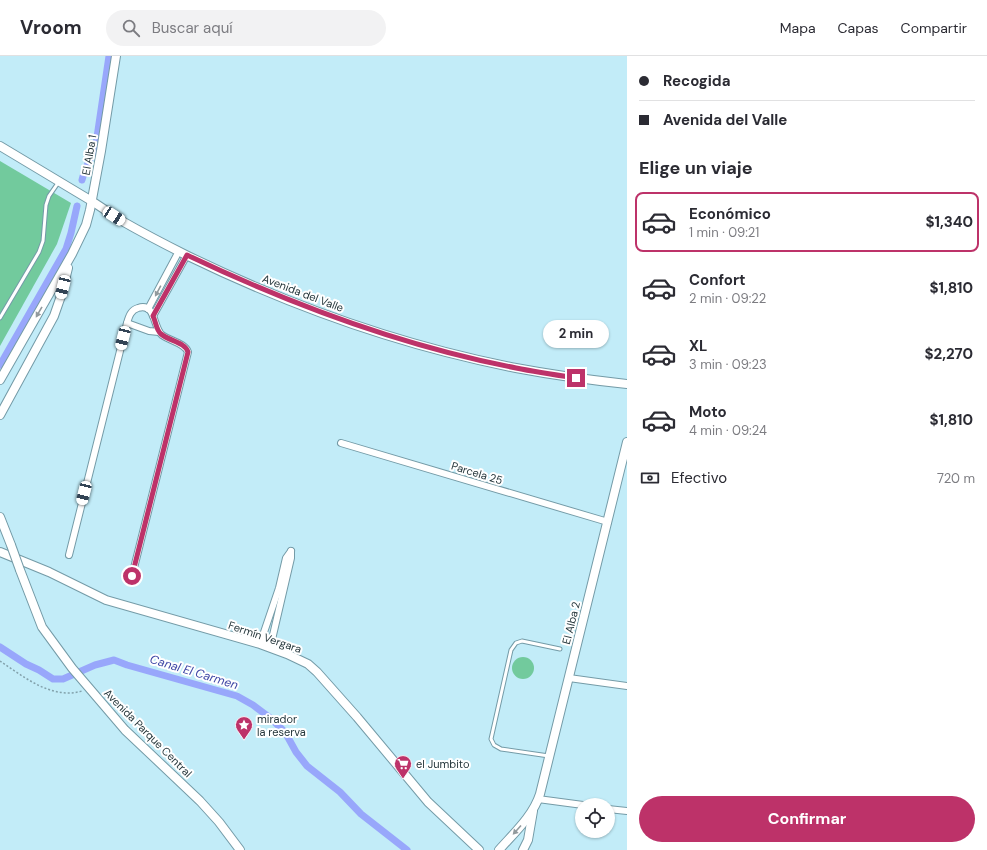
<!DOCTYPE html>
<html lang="es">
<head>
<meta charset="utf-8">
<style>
  body { margin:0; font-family:"DM Sans",sans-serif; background:#f2f2f3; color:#2b2b33; height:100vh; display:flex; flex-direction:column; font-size:15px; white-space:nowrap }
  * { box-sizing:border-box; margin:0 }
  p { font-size:13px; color:#7c7c81 }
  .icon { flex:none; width:22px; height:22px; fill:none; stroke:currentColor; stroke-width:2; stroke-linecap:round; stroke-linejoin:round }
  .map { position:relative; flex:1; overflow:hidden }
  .drawer { display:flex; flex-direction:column; background:#fff; width:360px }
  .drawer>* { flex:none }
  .hud { display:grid; align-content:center; height:88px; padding:0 12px; background:#fff }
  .fabs { position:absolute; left:575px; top:742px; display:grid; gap:8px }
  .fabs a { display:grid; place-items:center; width:40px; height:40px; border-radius:50%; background:#fff; box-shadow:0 1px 3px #0004; font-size:20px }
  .end { position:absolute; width:18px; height:18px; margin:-9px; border:5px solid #bd3269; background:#fff; box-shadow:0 0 0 2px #fff }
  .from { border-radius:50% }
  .bubble { position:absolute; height:28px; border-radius:14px; background:#fff; box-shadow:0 1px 3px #0004; font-size:13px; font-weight:700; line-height:28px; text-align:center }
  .car { position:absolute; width:12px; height:24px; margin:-12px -6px; border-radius:5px; box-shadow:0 0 3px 1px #0007; background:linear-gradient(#fff 24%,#345 0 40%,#fff 0 76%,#345 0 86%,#fff 0) }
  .hud b { display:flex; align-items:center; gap:14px; height:38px; font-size:15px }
  .hud b+b { border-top:1px solid #e1e1e2 }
  .hud i { width:10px; height:10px; background:#2b2b33 }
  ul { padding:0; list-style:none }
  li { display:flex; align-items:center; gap:12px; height:60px; margin:0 8px 6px; padding:0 4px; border:2px solid transparent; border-radius:8px }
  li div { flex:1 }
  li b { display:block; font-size:15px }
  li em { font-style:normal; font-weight:700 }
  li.on { border-color:#bd3269 }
  li>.icon { width:36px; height:36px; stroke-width:1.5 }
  h2 { padding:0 12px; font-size:18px; line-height:48px }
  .pay { display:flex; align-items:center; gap:10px; height:44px; padding:0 12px; font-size:15px }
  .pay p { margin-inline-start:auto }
  .primary-button { display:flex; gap:8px; margin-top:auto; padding:8px 12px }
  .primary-button a { flex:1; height:46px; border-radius:24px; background:#bd3269; color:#fff; font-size:16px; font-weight:700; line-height:46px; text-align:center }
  header { display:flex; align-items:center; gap:24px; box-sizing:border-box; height:56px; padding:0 20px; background:#fff; border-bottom:1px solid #e1e1e2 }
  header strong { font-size:19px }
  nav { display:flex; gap:22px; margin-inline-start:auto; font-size:14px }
  .search { width:280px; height:36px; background:#f2f2f3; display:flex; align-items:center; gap:10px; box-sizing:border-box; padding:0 14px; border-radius:22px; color:#7c7c81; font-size:15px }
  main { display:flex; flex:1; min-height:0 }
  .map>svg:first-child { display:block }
  .green { fill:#72ca9d }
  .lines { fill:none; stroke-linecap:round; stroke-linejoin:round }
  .canal { stroke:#98a7fb; stroke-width:7 }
  .service-casing { stroke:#749ba7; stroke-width:5 }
  .minor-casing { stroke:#749ba7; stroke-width:8 }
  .tertiary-casing { stroke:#749ba7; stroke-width:10 }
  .path { stroke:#83a2ac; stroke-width:1.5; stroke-dasharray:2 2; stroke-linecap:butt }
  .service { stroke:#fff; stroke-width:3 }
  .minor { stroke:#fff; stroke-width:6 }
  .tertiary { stroke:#fff; stroke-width:8 }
  .tertiary-bridge-casing { stroke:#749ba7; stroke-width:10; stroke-linecap:butt }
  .tertiary-bridge { stroke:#fff; stroke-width:8 }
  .oneway { fill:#929a9d }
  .route { stroke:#bd3269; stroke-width:5 }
  .labels { text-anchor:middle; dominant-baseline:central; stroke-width:4; stroke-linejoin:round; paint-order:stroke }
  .street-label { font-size:11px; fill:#25363b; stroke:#fff }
  .poi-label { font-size:11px; fill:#25363b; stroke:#fff; text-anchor:start }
  .water-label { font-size:12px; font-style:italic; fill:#3f47a6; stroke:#fff }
</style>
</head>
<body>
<header>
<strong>Vroom</strong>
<div class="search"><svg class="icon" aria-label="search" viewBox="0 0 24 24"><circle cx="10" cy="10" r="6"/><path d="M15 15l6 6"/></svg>Buscar aquí</div>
<nav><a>Mapa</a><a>Capas</a><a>Compartir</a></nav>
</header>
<main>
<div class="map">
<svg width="627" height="794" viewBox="0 0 627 794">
  <rect width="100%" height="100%" fill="#c2ecf8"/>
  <!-- green -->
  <g class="green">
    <polygon points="0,105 71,147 57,188 0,290"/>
    <circle cx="523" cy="612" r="11"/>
  </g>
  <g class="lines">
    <!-- canal -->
    <g class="canal">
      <path d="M82 124C85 111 92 101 96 88L109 0"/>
      <polyline points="0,309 66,193 71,177 77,150"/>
      <polyline points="0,591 26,608 39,614 53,623 63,623 95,609 114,604 127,609 237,640 253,649 269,661 285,676 296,696 307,710 340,736 361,758 407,794"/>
    </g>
    <!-- service casing -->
    <g class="service-casing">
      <g id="service">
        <polyline points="0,262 39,196 43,185 46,149 49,140 58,127"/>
        <polyline points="549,700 501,693 494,689 491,683 511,594 516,587 522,585 560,593"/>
      </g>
    </g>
    <!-- minor casing -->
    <g class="minor-casing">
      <g id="minor">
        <polyline points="148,253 179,195"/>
        <polyline points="153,260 187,199"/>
        <polyline points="127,267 149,275 159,276"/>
        <polyline points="341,387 608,466"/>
        <path d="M69 499 127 267C129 260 131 254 138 252 156 246 153 272 162 279 170 285 185 287 188 296L133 516 129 524"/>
        <polyline points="260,588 279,532 286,502 291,495"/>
        <polyline points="270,592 291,502 291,495"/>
        <polyline points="569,622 627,630"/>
        <polyline points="538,743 583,749"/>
        <polyline points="608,753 627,755"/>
      </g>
    </g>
    <!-- tertiary casing -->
    <g class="tertiary-casing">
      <g id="tertiary">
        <path d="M0 90C30 108 60 126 90 144 101 151 111 158 122 165 143 177 166 189 188 200 291 250 403 290 516 312 553 319 590 324 627 328"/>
        <polyline points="0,324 72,198 86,169 90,154 101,95 116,0"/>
        <polyline points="0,359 54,260 61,240 68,212"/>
        <polyline points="0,461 11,489"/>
        <polyline points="0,496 49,516 106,544 260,588 287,598 308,608 317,616 357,661 428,746 479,794"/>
        <polyline points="20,514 42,571 72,612 125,674 200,745 219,766 240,794"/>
        <path d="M499 794C514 777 533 760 540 738L627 386"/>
        <polyline points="523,794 528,784 533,755"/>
      </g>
    </g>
    <!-- path -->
    <path class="path" d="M0 605C24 621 52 644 82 635"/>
    <!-- service -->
    <use href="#service" class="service"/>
    <!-- minor -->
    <use href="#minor" class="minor"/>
    <!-- tertiary -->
    <use href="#tertiary" class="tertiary"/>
    <!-- tertiary-bridge casing -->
    <g class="tertiary-bridge-casing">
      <polyline id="tertiary-bridge" points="11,489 20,514"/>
    </g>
    <!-- tertiary-bridge -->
    <use href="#tertiary-bridge" class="tertiary-bridge"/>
  </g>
  <!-- one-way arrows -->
  <defs><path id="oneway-solid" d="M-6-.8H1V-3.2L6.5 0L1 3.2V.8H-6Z"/></defs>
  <g class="oneway">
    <use href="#oneway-solid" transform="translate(158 235) rotate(118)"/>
    <use href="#oneway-solid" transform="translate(39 256) rotate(120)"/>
    <use href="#oneway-solid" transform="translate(517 774) rotate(132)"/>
  </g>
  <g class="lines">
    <!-- route -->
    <path class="route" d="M132 520 188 296C185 286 169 285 161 278 156 274 156 266 153 260L187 199C292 249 402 290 516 312 536 316 556 319 576 322"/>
  </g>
  <!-- icons -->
  <defs>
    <g id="sight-pin" transform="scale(0.9)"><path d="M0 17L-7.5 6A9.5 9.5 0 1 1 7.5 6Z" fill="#bd3269" stroke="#fff"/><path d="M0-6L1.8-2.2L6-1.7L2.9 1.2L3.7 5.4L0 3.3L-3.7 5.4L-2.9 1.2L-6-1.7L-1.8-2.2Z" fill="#fff"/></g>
    <g id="supermarket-pin" transform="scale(0.9)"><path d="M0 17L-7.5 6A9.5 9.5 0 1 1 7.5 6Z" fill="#bd3269" stroke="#fff"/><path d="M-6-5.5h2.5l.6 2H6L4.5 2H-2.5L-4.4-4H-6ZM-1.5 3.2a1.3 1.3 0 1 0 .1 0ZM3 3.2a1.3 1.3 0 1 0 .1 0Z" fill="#fff"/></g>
  </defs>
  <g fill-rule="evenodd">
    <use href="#sight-pin" x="244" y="669"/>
    <use href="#supermarket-pin" x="403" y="708"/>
  </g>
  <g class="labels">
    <!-- street labels -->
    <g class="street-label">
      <text transform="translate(89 99) rotate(-80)">El Alba 1</text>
      <text transform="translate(303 237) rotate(21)">Avenida del Valle</text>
      <text transform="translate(477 417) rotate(17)">Parcela 25</text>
      <text transform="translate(571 567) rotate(-76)">El Alba 2</text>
      <text transform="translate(265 581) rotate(19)">Fermín Vergara</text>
      <text transform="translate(148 677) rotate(45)">Avenida Parque Central</text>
    </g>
    <!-- poi labels -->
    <g class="poi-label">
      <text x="257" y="663">mirador<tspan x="257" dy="13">la reserva</tspan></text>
      <text x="416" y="708">el Jumbito</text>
    </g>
    <!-- water labels -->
    <g class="water-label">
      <text transform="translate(194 616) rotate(17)">Canal El Carmen</text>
    </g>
  </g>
</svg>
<div class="fabs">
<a><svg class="icon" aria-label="locate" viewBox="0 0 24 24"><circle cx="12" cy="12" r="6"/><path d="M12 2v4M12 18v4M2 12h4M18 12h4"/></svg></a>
</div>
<i class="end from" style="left:132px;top:520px"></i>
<i class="end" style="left:576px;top:322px"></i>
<div class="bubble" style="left:543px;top:264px;width:66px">2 min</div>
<i class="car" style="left:114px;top:160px;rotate:123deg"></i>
<i class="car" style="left:63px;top:231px;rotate:194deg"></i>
<i class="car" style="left:123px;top:282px;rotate:194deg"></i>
<i class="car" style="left:84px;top:437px;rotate:194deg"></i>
</div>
<section class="drawer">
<div class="hud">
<b><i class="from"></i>Recogida</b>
<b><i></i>Avenida del Valle</b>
</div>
<h2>Elige un viaje</h2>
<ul>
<li class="on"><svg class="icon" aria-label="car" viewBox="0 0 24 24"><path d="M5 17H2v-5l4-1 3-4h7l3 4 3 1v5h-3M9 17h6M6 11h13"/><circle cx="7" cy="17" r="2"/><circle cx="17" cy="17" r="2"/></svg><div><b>Económico</b><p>1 min · 09:21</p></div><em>$1,340</em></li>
<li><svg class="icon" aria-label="car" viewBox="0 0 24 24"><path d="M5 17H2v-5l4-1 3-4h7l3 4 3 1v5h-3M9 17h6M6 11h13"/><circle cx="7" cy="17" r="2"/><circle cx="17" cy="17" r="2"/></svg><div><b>Confort</b><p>2 min · 09:22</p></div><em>$1,810</em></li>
<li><svg class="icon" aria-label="car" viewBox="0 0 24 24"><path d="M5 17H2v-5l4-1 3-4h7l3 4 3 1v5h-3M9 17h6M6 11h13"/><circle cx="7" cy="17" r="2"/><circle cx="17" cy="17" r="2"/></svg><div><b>XL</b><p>3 min · 09:23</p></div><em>$2,270</em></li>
<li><svg class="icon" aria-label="car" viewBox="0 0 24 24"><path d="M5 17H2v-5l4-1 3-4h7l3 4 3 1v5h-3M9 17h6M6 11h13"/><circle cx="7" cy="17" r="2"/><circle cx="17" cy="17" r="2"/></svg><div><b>Moto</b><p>4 min · 09:24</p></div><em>$1,810</em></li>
</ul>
<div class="pay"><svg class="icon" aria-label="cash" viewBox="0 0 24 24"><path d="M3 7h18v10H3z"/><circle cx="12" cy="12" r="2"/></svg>Efectivo<p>720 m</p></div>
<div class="primary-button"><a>Confirmar</a></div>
</section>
</main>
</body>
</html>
